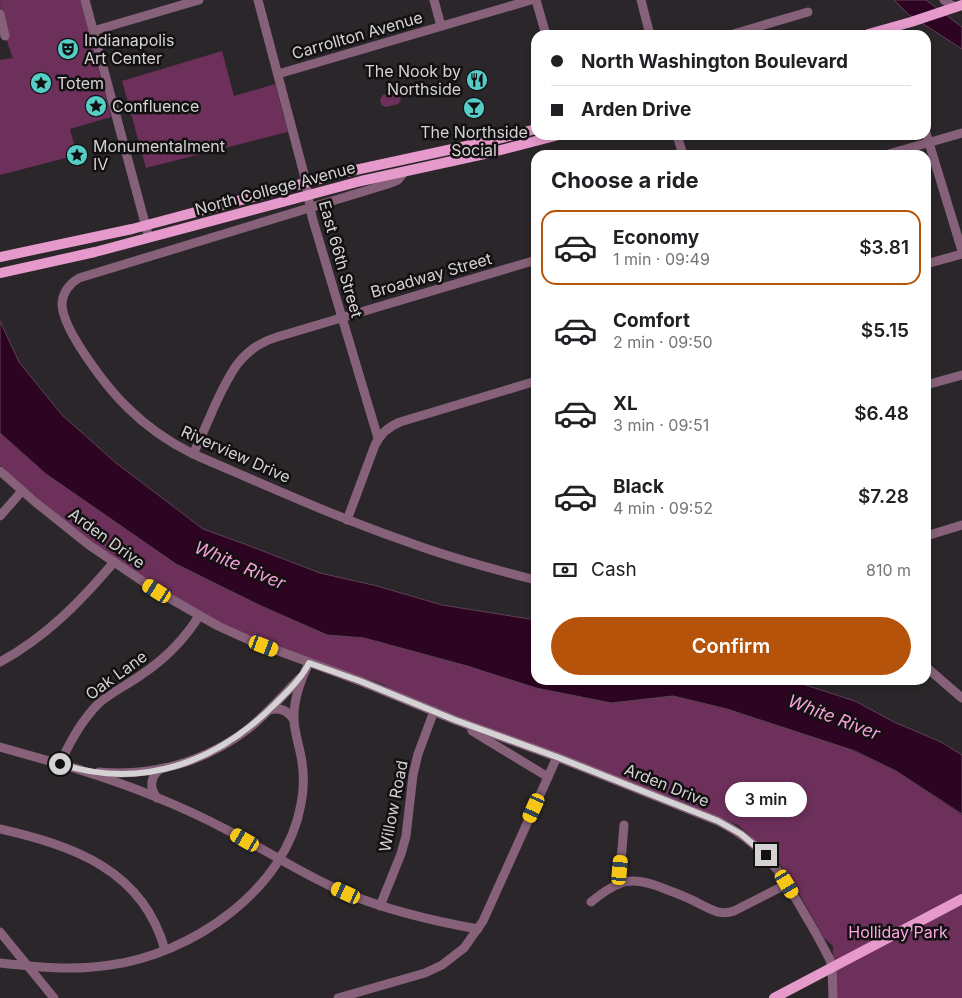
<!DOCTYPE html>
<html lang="en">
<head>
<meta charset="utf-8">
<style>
  body { margin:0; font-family:Inter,sans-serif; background:#f6f6f6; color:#202124; height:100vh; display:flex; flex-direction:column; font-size:19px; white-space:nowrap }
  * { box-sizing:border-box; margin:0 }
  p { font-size:16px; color:#757577 }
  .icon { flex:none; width:28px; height:28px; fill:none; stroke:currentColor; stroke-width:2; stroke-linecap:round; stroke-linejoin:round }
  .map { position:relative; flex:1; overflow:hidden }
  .sheet { position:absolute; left:531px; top:150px; width:400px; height:535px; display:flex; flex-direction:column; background:#fff; border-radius:15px; box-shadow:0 2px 8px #0003 }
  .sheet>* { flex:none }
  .banner { position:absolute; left:531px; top:30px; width:400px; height:110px; border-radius:15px; box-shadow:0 2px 8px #0003; display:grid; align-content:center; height:110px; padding:0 20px; background:#fff }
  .end { position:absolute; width:22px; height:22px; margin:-11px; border:6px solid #d5d2d4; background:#111; box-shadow:0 0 0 2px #111 }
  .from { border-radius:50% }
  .bubble { position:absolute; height:35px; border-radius:18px; background:#fff; box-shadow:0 2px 8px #0003; font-size:16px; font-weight:600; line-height:35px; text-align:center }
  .car { position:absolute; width:15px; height:30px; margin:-15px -8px; border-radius:6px; box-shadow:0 0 4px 1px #0007; background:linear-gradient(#f5c518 24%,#345 0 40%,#f5c518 0 76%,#345 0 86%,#f5c518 0) }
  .banner b { display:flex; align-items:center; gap:18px; height:48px; font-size:19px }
  .banner b+b { border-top:1px solid #e0e0e0 }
  .banner i { width:12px; height:12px; background:#202124 }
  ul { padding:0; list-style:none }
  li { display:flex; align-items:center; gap:15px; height:75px; margin:0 10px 8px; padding:0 10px; border:2px solid transparent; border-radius:15px }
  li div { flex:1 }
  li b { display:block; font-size:19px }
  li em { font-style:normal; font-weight:600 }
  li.on { border-color:#b45309 }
  li>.icon { width:45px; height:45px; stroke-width:1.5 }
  h2 { padding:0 20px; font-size:22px; line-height:60px }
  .pay { display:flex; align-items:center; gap:12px; height:55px; padding:0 20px; font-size:19px }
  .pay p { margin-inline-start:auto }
  .primary-button { display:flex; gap:10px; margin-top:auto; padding:10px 20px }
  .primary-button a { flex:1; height:58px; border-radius:30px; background:#b45309; color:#fff; font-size:20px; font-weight:600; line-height:58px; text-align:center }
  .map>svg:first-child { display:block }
  .green { fill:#6d305b }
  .water { fill:#2d0522; stroke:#5f4257 }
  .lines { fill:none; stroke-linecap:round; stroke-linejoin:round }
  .minor { stroke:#866179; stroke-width:9 }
  .major { stroke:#e59acb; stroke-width:10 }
  .route { stroke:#d5d2d4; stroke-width:6 }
  .labels { text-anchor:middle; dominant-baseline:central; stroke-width:5; stroke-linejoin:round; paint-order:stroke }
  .street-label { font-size:16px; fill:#d5d2d4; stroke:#121011 }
  .poi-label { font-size:16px; fill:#d5d2d4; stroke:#121011; text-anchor:start }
  .park-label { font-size:16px; fill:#fca4df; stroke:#121011 }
  .water-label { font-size:18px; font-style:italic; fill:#f59ed8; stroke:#121011 }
</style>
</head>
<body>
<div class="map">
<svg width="962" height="998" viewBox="0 0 962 998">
  <rect width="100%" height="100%" fill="#2a2629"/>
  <!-- green -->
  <g class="green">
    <path d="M0 0H81L111 117 70 129 77 155 0 175V60L13 58C6 39 0 21 0 0Z"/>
    <polygon points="222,51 234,96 275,84 288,132 146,168 122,81"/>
    <polygon points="395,92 399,94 401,100 398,104 386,107 381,105 380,99 383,95"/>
    <path d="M0 433 46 474 176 564 259 605 327 635 364 638 611 703 673 696 726 709 843 746 896 771 962 815V998H834L832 968 833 946 824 938 792 881 774 856 738 825 678 800 641 788 467 720 395 691 382 684C325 664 266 646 212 619 136 581 72 527 8 473L0 465Z"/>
  </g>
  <!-- water -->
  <g class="water">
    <polygon points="894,0 926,0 962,27 962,49 908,14"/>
    <polygon points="0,321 19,362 62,415 116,463 203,529 242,543 320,573 377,586 442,605 536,620 536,680 790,680 855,701 894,722 941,742 962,755 962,814 896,771 855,751 727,709 673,696 611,703 536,688 467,666 364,638 327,635 259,605 176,564 46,474 0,433"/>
  </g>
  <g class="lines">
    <!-- minor -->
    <g class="minor">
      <polyline points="85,0 149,238"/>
      <polyline points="258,0 304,174 312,217 378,438"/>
      <polyline points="434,0 441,26"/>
      <polyline points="536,0 546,35"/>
      <polyline points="641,0 650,35"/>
      <polyline points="944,0 954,7"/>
      <polyline points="0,14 5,36"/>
      <polyline points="93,31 199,0"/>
      <polyline points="730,35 808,12"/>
      <polyline points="278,74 531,0"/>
      <polyline points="926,133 962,251"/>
      <polyline points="677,135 683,155"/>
      <polyline points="885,155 962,133"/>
      <path d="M405 171 398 180 388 184 79 278C69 284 63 292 62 303 61 329 109 390 128 408 147 427 169 442 193 454 263 484 333 516 405 541 448 557 492 569 536 580"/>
      <polyline points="926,264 962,254"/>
      <polyline points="926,385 962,375"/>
      <path d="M193 454C201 438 208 421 215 405 230 373 241 348 277 337L536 260"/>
      <path d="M0 471 34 501 89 545 157 591 218 626 249 640 360 681 455 720 557 757 718 821C764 844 779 870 804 913 813 928 822 944 830 960L832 968 833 998"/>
      <polyline points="0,516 22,491"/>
      <path d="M347 520 375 445C380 434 388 427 400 422L536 381"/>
      <polyline points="926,536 962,525"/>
      <path d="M0 662C46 637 80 602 114 562"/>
      <polyline points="926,667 962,698"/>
      <path d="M269 710C280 707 288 710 294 720"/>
      <polyline points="472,731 548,777"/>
      <polyline points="0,747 81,770"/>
      <path d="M60 764C70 741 81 721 99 703 112 692 127 685 141 675 165 659 184 640 199 616"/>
      <path d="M77 769C129 785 180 805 229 831 268 851 305 876 346 893 389 911 433 921 478 929"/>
      <path d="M99 772C152 777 205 762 248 729 267 714 283 695 300 678"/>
      <path d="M157 798C149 787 150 778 160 769"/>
      <path d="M0 829C74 846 143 870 165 950"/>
      <polyline points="619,884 624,825"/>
      <path d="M591 902C619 879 632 875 665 889 676 893 687 897 698 903 710 909 720 916 734 911L787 884"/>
      <polyline points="380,906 401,854 406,836 413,775 418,754 434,711"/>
      <polyline points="0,932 54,998"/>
      <path d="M0 963C36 967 74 971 110 965 192 954 286 890 301 804 304 790 304 776 302 762 300 748 295 735 294 721 293 701 300 681 309 663"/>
      <polyline points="338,998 425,973 442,965 464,948 483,921 557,757"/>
    </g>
    <!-- major -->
    <g class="major">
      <polyline points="865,35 911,22 962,5"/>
      <polyline points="0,257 132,229 346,172 494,140 536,129"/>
      <polyline points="0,273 95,252 361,181 489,153 559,135"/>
      <polyline points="774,998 962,899"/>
    </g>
  </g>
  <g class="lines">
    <!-- route -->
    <path class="route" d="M60 764C142 790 216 763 275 704 288 691 301 679 309 663L360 681 455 720 557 757 718 821 741 834 766 855"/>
  </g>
  <!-- icons -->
  <defs>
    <g id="theatre-disc" transform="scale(1.125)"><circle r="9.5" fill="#54cdc7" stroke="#121011"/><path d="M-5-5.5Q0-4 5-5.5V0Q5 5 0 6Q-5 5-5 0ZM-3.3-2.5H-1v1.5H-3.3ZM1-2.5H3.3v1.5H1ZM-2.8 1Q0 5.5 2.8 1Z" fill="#111"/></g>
    <g id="restaurant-disc" transform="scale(1.125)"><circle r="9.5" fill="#54cdc7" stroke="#121011"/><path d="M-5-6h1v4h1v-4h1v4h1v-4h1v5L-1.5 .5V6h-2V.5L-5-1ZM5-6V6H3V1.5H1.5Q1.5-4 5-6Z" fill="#111"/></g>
    <g id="sight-disc" transform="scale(1.125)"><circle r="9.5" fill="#54cdc7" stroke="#121011"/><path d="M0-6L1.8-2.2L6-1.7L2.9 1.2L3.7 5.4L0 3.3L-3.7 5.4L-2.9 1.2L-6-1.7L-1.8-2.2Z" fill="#111"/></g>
    <g id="bar-disc" transform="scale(1.125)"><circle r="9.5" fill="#54cdc7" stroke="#121011"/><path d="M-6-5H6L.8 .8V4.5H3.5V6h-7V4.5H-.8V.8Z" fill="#111"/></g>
  </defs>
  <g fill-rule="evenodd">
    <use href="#theatre-disc" x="68" y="49"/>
    <use href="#restaurant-disc" x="477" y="80"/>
    <use href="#sight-disc" x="41" y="83"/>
    <use href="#sight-disc" x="96" y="106"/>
    <use href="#bar-disc" x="474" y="108"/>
    <use href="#sight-disc" x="77" y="155"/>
  </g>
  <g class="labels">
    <!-- street labels -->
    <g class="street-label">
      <text transform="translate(357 35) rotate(-16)">Carrollton Avenue</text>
      <text transform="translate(275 188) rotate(-15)">North College Avenue</text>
      <text transform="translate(341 259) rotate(74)">East 66th Street</text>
      <text transform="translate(431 275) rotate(-16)">Broadway Street</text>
      <text transform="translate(236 454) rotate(24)">Riverview Drive</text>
      <text transform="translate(107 538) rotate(36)">Arden Drive</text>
      <text transform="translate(116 675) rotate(-36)">Oak Lane</text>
      <text transform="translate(667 785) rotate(22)">Arden Drive</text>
      <text transform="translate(393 806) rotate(-79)">Willow Road</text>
    </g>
    <!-- poi labels -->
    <g class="poi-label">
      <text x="84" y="40">Indianapolis<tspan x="84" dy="18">Art Center</tspan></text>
      <text x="461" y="71" text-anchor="end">The Nook by<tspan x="461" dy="18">Northside</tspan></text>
      <text x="57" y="83">Totem</text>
      <text x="112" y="106">Confluence</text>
      <text x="474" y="132" text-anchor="middle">The Northside<tspan x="474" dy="18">Social</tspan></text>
      <text x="93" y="146">Monumentalment<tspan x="93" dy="18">IV</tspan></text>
    </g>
    <!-- park labels -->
    <g class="park-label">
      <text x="898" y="932">Holliday Park</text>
    </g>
    <!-- water labels -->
    <g class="water-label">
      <text transform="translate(240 565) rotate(23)">White River</text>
      <text transform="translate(834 717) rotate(21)">White River</text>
    </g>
  </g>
</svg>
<i class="end from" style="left:60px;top:764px"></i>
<i class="end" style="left:766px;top:855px"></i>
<div class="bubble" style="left:725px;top:782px;width:82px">3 min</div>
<i class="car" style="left:157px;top:591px;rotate:302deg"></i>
<i class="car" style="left:264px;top:646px;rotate:111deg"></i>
<i class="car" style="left:534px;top:808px;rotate:204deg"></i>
<i class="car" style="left:245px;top:840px;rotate:300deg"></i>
<i class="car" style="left:620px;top:870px;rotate:5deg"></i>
<i class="car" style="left:787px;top:884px;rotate:149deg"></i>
<i class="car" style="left:346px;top:893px;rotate:295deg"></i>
<div class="banner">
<b><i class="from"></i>North Washington Boulevard</b>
<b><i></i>Arden Drive</b>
</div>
<section class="sheet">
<h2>Choose a ride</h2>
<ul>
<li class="on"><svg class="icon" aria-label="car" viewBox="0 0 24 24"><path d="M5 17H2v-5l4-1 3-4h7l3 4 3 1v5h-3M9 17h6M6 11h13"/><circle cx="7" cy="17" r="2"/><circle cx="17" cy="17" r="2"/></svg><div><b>Economy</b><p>1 min · 09:49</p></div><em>$3.81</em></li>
<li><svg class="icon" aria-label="car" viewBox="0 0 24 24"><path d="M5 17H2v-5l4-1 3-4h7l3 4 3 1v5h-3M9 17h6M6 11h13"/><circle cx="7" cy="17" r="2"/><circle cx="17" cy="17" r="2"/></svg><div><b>Comfort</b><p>2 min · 09:50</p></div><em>$5.15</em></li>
<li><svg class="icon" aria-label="car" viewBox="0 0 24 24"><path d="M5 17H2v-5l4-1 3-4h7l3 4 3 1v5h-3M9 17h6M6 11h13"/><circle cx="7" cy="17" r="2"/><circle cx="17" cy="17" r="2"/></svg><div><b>XL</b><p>3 min · 09:51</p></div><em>$6.48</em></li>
<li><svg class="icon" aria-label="car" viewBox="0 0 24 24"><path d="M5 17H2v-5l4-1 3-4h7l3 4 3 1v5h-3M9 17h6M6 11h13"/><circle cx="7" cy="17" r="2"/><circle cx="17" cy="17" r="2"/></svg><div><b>Black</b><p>4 min · 09:52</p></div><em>$7.28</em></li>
</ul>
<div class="pay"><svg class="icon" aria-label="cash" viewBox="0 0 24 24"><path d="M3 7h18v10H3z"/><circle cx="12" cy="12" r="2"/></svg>Cash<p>810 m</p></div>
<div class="primary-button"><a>Confirm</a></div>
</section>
</div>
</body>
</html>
